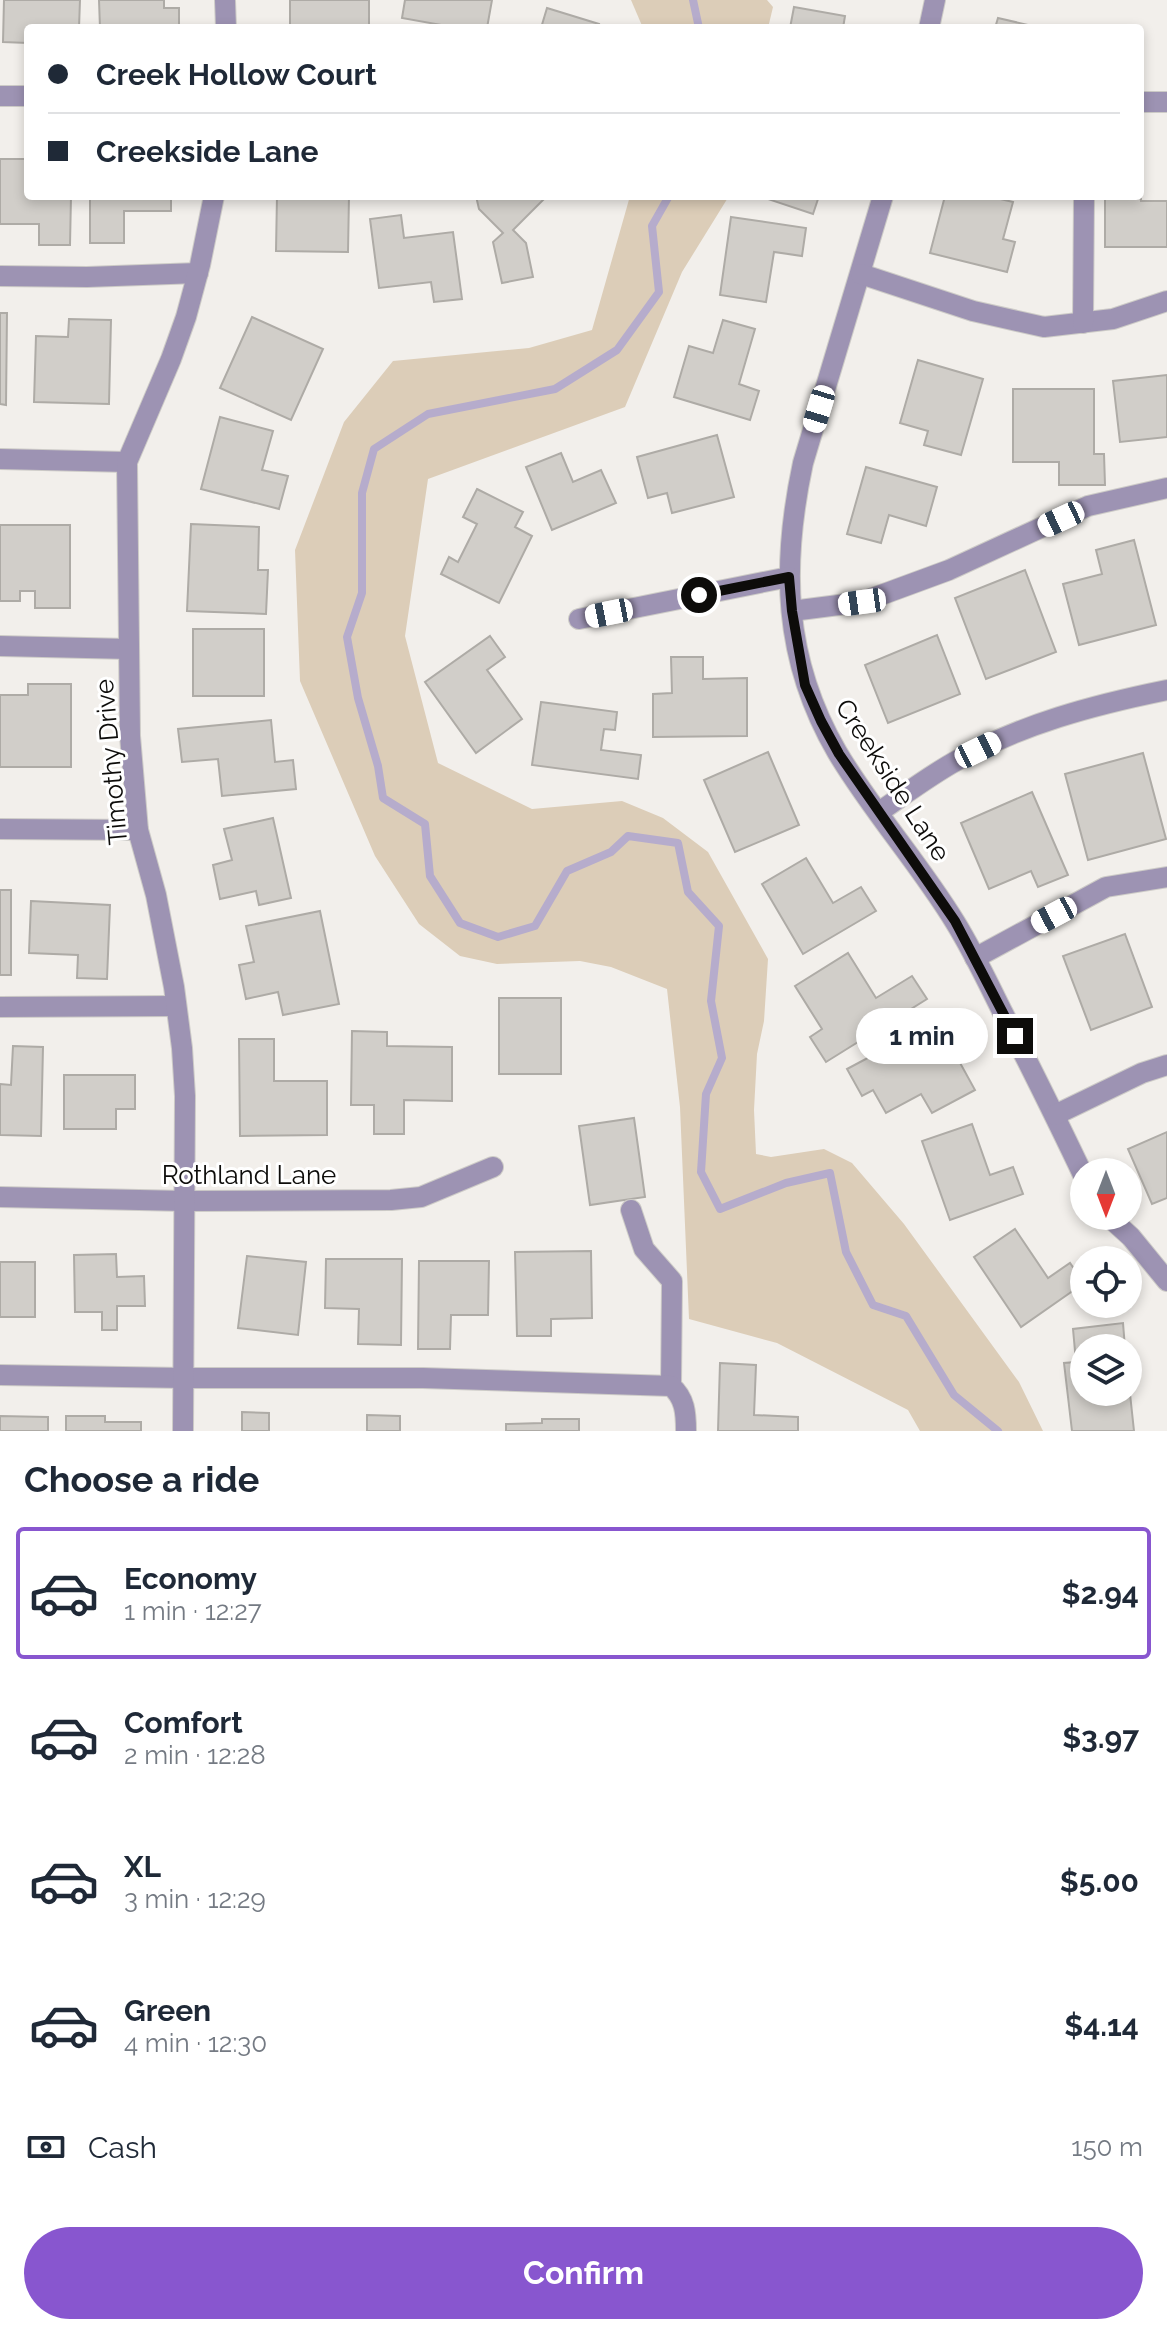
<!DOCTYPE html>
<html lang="en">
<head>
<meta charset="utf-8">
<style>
  body { margin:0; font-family:Raleway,sans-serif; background:#f2f2f3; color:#1f2937; height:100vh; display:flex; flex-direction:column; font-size:30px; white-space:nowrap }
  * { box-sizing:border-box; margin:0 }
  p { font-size:26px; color:#747a83 }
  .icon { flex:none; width:44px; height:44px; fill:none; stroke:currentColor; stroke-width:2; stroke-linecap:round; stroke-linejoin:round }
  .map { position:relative; height:1431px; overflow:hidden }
  .details { display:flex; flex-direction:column; background:#fff; flex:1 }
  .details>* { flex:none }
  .top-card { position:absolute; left:24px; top:24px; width:1120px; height:176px; border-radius:8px; box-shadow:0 4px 12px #0003; display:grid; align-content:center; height:176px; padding:0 24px; background:#fff }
  .needle { width:52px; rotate:180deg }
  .buttons { position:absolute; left:1070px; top:1158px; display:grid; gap:16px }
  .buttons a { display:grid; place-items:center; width:72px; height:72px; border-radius:50%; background:#fff; box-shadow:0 4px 12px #0003; font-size:40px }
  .end { position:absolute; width:36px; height:36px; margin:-18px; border:10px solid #0d0c0a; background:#fff; box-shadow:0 0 0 4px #fff }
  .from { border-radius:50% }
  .bubble { position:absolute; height:56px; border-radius:28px; background:#fff; box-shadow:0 4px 12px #0003; font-size:26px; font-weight:700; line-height:56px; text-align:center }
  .car { position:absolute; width:24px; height:48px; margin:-24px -12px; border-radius:10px; box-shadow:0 0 6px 2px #0007; background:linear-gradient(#fff 24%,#345 0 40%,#fff 0 76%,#345 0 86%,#fff 0) }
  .top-card b { display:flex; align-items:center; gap:28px; height:76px; font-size:30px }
  .top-card b+b { border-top:2px solid #e0e1e3 }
  .top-card i { width:20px; height:20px; background:#1f2937 }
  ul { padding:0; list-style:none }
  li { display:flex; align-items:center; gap:24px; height:132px; margin:0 16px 12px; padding:0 8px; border:4px solid transparent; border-radius:8px }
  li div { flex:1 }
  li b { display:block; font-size:30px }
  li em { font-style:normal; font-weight:700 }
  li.on { border-color:#8856cf }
  li>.icon { width:72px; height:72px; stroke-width:1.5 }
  h2 { padding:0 24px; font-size:36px; line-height:96px }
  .pay { display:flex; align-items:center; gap:20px; height:88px; padding:0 24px; font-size:30px }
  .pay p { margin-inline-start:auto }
  .cta { display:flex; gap:16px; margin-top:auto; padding:16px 24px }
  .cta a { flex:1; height:92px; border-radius:48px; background:#8856cf; color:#fff; font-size:32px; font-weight:700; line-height:92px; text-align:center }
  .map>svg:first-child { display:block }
  .green { fill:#dccdb8 }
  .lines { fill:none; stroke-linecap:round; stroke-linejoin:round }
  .stream { stroke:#b6accc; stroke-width:8 }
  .building { fill:#d1cec9; stroke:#aeaba6; stroke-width:2 }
  .minor-casing { stroke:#cdcbc7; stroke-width:22 }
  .minor { stroke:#9d93b3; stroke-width:20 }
  .route { stroke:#0d0c0a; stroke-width:10 }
  .labels { text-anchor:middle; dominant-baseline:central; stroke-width:6; stroke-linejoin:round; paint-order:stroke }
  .street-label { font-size:26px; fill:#0d0c0a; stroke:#fff }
</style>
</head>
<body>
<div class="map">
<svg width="1167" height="1431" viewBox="0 0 1167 1431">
  <rect width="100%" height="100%" fill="#f2efeb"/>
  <!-- green -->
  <g class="green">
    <polygon points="631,0 767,0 773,7 768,28 643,28"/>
    <polygon points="630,196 729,196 682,272 625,407 428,479 405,636 438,763 532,809 622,801 663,818 708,852 768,959 764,1021 757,1054 754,1110 756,1154 771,1157 824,1149 852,1163 904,1224 1019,1382 1043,1431 920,1431 908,1410 777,1343 689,1319 680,1107 667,989 611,967 580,961 497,964 460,956 419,924 375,856 300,681 295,550 344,422 393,361 529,348 592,330"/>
  </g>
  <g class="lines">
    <!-- stream -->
    <g class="stream">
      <polyline points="693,0 699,28"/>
      <polyline points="669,196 652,226 659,292 617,350 555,389 428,414 374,449 362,493 362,593 347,637 358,698 378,766 383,798 425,824 430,876 460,923 498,937 535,926 567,871 611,852 628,836 678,843 688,892 719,926 711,1001 722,1058 706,1094 701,1172 720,1209 786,1183 830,1173 846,1252 873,1305 906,1316 954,1395 998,1431"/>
    </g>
  </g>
  <!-- building -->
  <g class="building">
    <polygon points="4,0 80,0 79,28 28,28 28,43 3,42"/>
    <polygon points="99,0 164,0 164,8 179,8 179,28 100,28"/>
    <rect x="290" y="0" width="79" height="28"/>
    <polygon points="405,0 492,0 487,28 458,28 402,18"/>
    <polygon points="794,7 845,16 843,28 790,28"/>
    <polygon points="547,8 599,24 598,28 541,28"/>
    <polygon points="998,18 1041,28 995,28"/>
    <polygon points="0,159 28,159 28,196 71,196 70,245 39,245 39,224 0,224"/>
    <polygon points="1140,170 1141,201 1167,201 1167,247 1105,247 1105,196 1140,196"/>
    <polygon points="90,196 171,196 171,211 124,211 124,243 90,243"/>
    <polygon points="277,196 349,196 348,252 276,251"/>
    <polygon points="476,196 547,196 513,230 526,243 533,277 502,283 493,242 503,233 479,209"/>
    <polygon points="759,196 819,196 813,214"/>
    <polygon points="945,196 988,196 1013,202 1003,239 1015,242 1007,272 930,253"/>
    <polygon points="401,215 404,238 453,232 462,299 434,302 431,282 379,288 370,219"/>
    <polygon points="731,217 806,228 802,256 774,252 766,302 720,295"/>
    <polygon points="0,313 7,313 6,405 0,404"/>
    <polygon points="252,317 323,349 291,420 220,388"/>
    <polygon points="69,319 111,320 109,404 34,402 36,336 68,337"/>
    <polygon points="723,320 755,329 739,384 759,391 750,420 674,397 689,346 713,353"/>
    <polygon points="918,360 983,379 961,455 924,445 928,431 900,423"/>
    <polygon points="1167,375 1167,437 1120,442 1113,381"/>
    <polygon points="1013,389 1094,389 1094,454 1104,454 1105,485 1059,485 1059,462 1013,462"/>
    <polygon points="220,417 273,431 262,470 288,476 279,509 201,489"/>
    <polygon points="717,435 734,497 672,513 667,493 648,498 637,457"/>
    <polygon points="561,453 573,482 601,470 616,503 552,530 526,467"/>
    <polygon points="866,467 937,487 926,526 889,515 881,543 847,534"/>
    <polygon points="477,489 523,512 515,527 532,536 499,603 441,574 449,557 458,562 477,524 463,517"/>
    <polygon points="191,524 259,527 258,570 268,570 266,614 187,611"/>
    <polygon points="0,525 70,525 70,608 35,608 35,591 20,591 20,601 0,601"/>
    <polygon points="1134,540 1156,625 1079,645 1063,584 1102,574 1096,550"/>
    <polygon points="1025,570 1056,652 986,679 955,598"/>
    <rect x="193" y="629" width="71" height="67"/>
    <polygon points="937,635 960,694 888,723 865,665"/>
    <polygon points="490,636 505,657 487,670 522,719 476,753 425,682"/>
    <polygon points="671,657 703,657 703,679 747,678 747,736 653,737 653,694 672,693"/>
    <polygon points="28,684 71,684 71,767 0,767 0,695 28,695"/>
    <polygon points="541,702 617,712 615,730 604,729 601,750 641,755 638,779 532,765"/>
    <polygon points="271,720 275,762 293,760 296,789 222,796 218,759 182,762 178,729"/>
    <polygon points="768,752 799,825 735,852 704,780"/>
    <polygon points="1143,753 1166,839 1088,860 1065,774"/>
    <polygon points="1032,792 1068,875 1038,887 1031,871 989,889 961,823"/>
    <polygon points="273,818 291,898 259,905 256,891 220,899 213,865 232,860 224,829"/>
    <polygon points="806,858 833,903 861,887 876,911 803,954 762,884"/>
    <rect x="0" y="890" width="11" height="85"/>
    <polygon points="31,901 110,905 107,979 77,978 78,955 29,953"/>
    <polygon points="320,911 339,1004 283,1015 278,992 246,999 239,965 254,962 246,926"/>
    <polygon points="1125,934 1152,1007 1091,1030 1063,956"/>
    <polygon points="848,953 876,998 912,976 927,999 826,1062 810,1037 822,1029 795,986"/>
    <rect x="499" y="998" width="62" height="76"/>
    <polygon points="937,1021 975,1090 932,1113 921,1094 886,1113 873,1090 862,1096 847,1069"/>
    <polygon points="352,1031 387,1032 387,1046 452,1047 452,1101 404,1100 404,1134 374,1134 374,1105 351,1105"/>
    <polygon points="239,1039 274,1039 274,1081 327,1081 327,1135 240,1136"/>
    <polygon points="13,1046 43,1047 41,1136 0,1135 0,1084 11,1085"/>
    <polygon points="64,1075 135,1075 135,1109 116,1109 116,1129 64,1129"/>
    <polygon points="634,1118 645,1197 590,1205 579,1126"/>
    <polygon points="972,1124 990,1175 1013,1167 1023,1194 950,1220 922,1141"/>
    <polygon points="1167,1132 1167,1198 1152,1204 1128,1149"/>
    <polygon points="1015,1229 1048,1278 1070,1263 1084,1283 1021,1327 974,1257"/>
    <polygon points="591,1251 592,1318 551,1319 551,1336 517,1336 515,1252"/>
    <polygon points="116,1254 117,1277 144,1276 145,1306 117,1306 117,1330 102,1330 102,1312 75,1312 74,1255"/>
    <polygon points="247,1256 306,1262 298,1335 238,1328"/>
    <polygon points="326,1259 402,1259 401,1345 358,1344 359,1309 325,1308"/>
    <polygon points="419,1261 489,1261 488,1315 451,1315 450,1349 418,1349"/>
    <rect x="0" y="1262" width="35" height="55"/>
    <polygon points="1123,1323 1125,1348 1084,1348 1084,1392 1128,1392 1128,1375 1134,1431 1072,1431 1064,1363 1076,1362 1073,1329"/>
    <polygon points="720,1363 756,1365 754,1415 798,1417 798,1431 718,1431"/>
    <polygon points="242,1412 269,1413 269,1431 242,1431"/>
    <polygon points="367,1415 400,1416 400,1431 367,1431"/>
    <polygon points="0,1416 48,1417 48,1431 0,1431"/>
    <polygon points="66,1416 105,1416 105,1422 141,1422 141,1431 66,1431"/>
    <polygon points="542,1419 579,1419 579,1431 506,1431 506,1424 542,1423"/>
  </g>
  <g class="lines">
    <!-- minor casing -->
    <g class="minor-casing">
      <g id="minor">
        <polyline points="225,0 226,28"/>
        <polyline points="929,28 935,0"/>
        <polyline points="0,96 28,96"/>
        <polyline points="1140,102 1167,102"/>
        <path d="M883 196 803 463C781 566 783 659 837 752 872 811 919 863 955 922 973 951 988 983 1003 1013 1031 1068 1058 1122 1084 1177"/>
        <polyline points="861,274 973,311 1044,327 1113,319 1167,301"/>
        <polyline points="0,276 87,277 198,273"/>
        <polyline points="1083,323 1084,196"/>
        <polyline points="0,459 127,462"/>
        <polyline points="792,611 862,602 949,570 1088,506 1167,488"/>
        <polyline points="579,619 789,577"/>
        <polyline points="0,646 129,649"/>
        <path d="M879 812C904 795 929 776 956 761 1022 724 1093 705 1167 690"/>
        <polyline points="0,829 138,830"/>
        <polyline points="975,958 1106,887 1167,877"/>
        <polyline points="0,1007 176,1006"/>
        <polyline points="1055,1115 1142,1073 1167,1065"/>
        <polyline points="0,1197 185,1201 391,1200 421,1197 493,1167"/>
        <polyline points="631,1210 644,1249 672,1281 671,1386"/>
        <polyline points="1108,1216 1131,1237 1167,1281"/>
        <path d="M0 1375 184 1378H423L671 1386C685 1398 686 1413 686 1431"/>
        <polyline points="183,1431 185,1096 182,1048 174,987 156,895 138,830 130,736 127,462 171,359 186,317 200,265 214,196"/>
      </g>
    </g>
    <!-- minor -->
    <use href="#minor" class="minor"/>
  </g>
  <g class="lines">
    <!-- route -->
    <polyline class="route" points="699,595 789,577 792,611 805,685 821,721 839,754 955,921 1015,1036"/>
  </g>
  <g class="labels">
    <!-- street labels -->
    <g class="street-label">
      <text transform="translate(111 762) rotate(-95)">Timothy Drive</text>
      <text transform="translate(893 780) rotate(57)">Creekside Lane</text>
      <text x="249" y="1175">Rothland Lane</text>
    </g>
  </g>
</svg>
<div class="buttons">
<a><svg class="needle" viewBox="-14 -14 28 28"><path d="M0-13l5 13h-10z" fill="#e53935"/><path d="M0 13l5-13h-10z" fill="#747a83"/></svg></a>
<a><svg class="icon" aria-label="locate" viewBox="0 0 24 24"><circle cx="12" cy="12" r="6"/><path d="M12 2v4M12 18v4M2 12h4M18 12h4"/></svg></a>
<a><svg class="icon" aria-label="layers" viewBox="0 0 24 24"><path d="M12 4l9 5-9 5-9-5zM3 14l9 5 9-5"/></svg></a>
</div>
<i class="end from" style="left:699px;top:595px"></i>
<i class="end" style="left:1015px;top:1036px"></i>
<div class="bubble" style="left:856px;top:1008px;width:132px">1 min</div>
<i class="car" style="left:819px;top:409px;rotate:197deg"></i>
<i class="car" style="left:1061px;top:519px;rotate:245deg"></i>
<i class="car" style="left:862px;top:602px;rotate:262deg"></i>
<i class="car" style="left:609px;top:613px;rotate:259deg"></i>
<i class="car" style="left:978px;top:750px;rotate:64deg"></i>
<i class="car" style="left:1054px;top:915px;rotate:242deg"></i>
<div class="top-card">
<b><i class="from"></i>Creek Hollow Court</b>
<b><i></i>Creekside Lane</b>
</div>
</div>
<section class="details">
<h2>Choose a ride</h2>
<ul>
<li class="on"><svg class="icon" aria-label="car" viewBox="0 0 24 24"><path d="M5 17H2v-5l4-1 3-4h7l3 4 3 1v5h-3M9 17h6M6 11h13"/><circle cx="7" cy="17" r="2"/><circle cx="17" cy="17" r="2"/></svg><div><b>Economy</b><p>1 min · 12:27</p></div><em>$2.94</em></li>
<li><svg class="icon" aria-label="car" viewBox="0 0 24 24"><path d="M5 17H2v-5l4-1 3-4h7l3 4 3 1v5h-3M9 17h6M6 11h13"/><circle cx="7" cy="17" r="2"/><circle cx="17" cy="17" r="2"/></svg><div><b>Comfort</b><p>2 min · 12:28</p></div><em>$3.97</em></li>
<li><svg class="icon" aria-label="car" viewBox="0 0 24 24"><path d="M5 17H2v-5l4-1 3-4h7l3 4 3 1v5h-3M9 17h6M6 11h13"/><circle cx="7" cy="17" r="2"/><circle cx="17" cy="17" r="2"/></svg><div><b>XL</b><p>3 min · 12:29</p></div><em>$5.00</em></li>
<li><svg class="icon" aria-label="car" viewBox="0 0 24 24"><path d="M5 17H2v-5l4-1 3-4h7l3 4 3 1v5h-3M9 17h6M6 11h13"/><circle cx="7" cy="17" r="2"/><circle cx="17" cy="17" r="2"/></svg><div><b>Green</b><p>4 min · 12:30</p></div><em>$4.14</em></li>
</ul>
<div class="pay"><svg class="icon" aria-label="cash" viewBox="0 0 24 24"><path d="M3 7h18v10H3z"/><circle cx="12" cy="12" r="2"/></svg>Cash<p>150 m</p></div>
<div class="cta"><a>Confirm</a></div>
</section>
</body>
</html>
